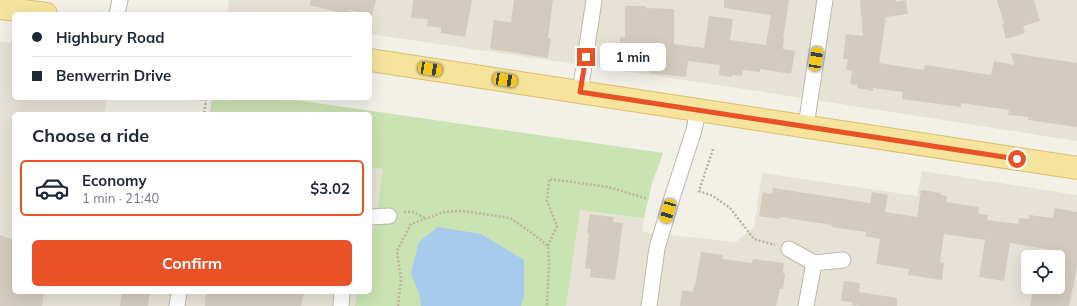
<!DOCTYPE html>
<html lang="en">
<head>
<meta charset="utf-8">
<style>
  body { margin:0; font-family:Mulish,sans-serif; background:#f6f6f7; color:#1f2937; height:100vh; display:flex; flex-direction:column; font-size:15px; white-space:nowrap }
  * { box-sizing:border-box; margin:0 }
  p { font-size:13px; color:#747a83 }
  .icon { flex:none; width:22px; height:22px; fill:none; stroke:currentColor; stroke-width:2; stroke-linecap:round; stroke-linejoin:round }
  .map { position:relative; flex:1; overflow:hidden }
  .sheet { position:absolute; left:12px; top:112px; width:360px; height:182px; display:flex; flex-direction:column; background:#fff; border-radius:6px; box-shadow:0 4px 16px #0002 }
  .sheet>* { flex:none }
  .guide { position:absolute; left:12px; top:12px; width:360px; height:88px; border-radius:6px; box-shadow:0 4px 16px #0002; display:grid; align-content:center; height:88px; padding:0 20px; background:#fff }
  .buttons { position:absolute; left:1021px; top:250px; display:grid; gap:8px }
  .buttons a { display:grid; place-items:center; width:44px; height:44px; border-radius:6px; background:#fff; box-shadow:0 4px 16px #0002; font-size:20px }
  .end { position:absolute; width:18px; height:18px; margin:-9px; border:5px solid #e95227; background:#fff; box-shadow:0 0 0 2px #fff }
  .from { border-radius:50% }
  .bubble { position:absolute; height:28px; border-radius:6px; background:#fff; box-shadow:0 4px 16px #0002; font-size:13px; font-weight:700; line-height:28px; text-align:center }
  .car { position:absolute; width:12px; height:24px; margin:-12px -6px; border-radius:5px; box-shadow:0 0 3px 1px #0007; background:linear-gradient(#f5c518 24%,#345 0 40%,#f5c518 0 76%,#345 0 86%,#f5c518 0) }
  .guide b { display:flex; align-items:center; gap:14px; height:38px; font-size:15px }
  .guide b+b { border-top:1px solid #e0e1e3 }
  .guide i { width:10px; height:10px; background:#1f2937 }
  ul { padding:0; list-style:none }
  li { display:flex; align-items:center; gap:12px; height:56px; margin:0 8px 6px; padding:0 12px; border:2px solid transparent; border-radius:6px }
  li div { flex:1 }
  li b { display:block; font-size:15px }
  li em { font-style:normal; font-weight:700 }
  li.on { border-color:#e95227 }
  li>.icon { width:36px; height:36px; stroke-width:1.5 }
  h2 { padding:0 20px; font-size:18px; line-height:48px }
  .cta { display:flex; gap:8px; margin-top:auto; padding:8px 20px }
  .cta a { flex:1; height:46px; border-radius:6px; background:#e95227; color:#fff; font-size:16px; font-weight:700; line-height:46px; text-align:center }
  .map>svg:first-child { display:block }
  .residential { fill:#e6e2d6; fill-rule:evenodd }
  .green { fill:#cae3b3 }
  .water { fill:#a8cbeb }
  .building { fill:#d3ccbe }
  .lines { fill:none; stroke-linecap:round; stroke-linejoin:round }
  .street-casing { stroke:#bdb8ab; stroke-width:17 }
  .primary-casing { stroke:#dac16d; stroke-width:24 }
  .path { stroke:#beb49d; stroke-width:2.5; stroke-dasharray:2 2; stroke-linecap:butt }
  .street { stroke:#fff; stroke-width:15 }
  .primary { stroke:#f6e39c; stroke-width:22 }
  .route { stroke:#e95227; stroke-width:5 }
</style>
</head>
<body>
<div class="map">
<svg width="1077" height="306" viewBox="0 0 1077 306">
  <rect width="100%" height="100%" fill="#f2f0e7"/>
  <!-- residential -->
  <g class="residential">
    <polygon points="226,0 1077,0 1077,141 758,91 370,34 370,14 234,14 227,13 229,1"/>
    <path d="M0 41 14 43V98H107L104 114H14V292H370V114H210L212 98H281L663 153 652 183 647 202 642 232 736 242 754 227 762 173 917 196 922 171 1077 195V306H0ZM1028 257H1058V287H1028Z"/>
  </g>
  <!-- green -->
  <polygon class="green" points="212,98 281,98 663,153 652,183 644,218 580,210 566,306 355,306 357,292 370,292 370,241 376,223 383,169 370,167 370,114 210,114"/>
  <!-- water -->
  <polygon class="water" points="438,227 481,234 524,260 524,296 521,306 421,306 420,297 411,273 419,242"/>
  <!-- building -->
  <g class="building">
    <polygon points="311,0 376,0 372,16 370,15 370,14 366,14 349,10 348,14 346,14 310,5"/>
    <polygon points="413,0 472,0 465,37 441,33 441,28 427,26 428,19 411,18"/>
    <polygon points="514,0 553,0 548,38 551,39 548,58 490,49 494,20 511,22"/>
    <polygon points="724,0 789,0 783,38 784,39 783,49 795,51 791,74 760,69 760,72 743,70 742,76 732,75 732,77 719,75 720,65 688,61 686,77 650,73 650,70 642,69 643,63 628,61 629,52 619,51 620,37 625,38 625,6 646,6 646,8 674,9 674,44 704,48 709,16 733,19 730,40 766,45 771,15 724,8"/>
    <polygon points="860,0 896,0 896,2 906,0 908,14 886,17 879,63 924,70 925,65 991,75 994,61 1014,65 1011,53 1077,63 1077,127 1028,120 1029,117 1008,115 1009,110 961,103 961,107 902,99 903,92 873,88 873,91 857,88 858,85 850,84 852,71 846,70 848,59 843,59 846,34 863,36"/>
    <polygon points="997,0 1034,0 1040,21 1023,26 1025,33 1006,39 1002,24 1004,23"/>
    <polygon points="773,188 870,203 872,192 888,195 885,212 917,217 921,190 941,193 941,195 947,196 946,202 979,207 978,214 988,215 987,220 1018,224 1019,218 1029,219 1029,215 1053,218 1055,208 1077,212 1077,266 1069,306 1030,306 1034,287 1058,287 1058,251 1010,243 1004,281 979,277 985,240 944,234 940,262 944,263 942,280 908,275 909,269 876,264 880,239 865,236 866,232 831,227 832,225 780,217 779,219 759,216 763,192 772,194"/>
    <polygon points="590,214 614,217 613,222 623,223 615,280 590,277 591,269 585,268 589,233 587,233"/>
    <polygon points="0,235 14,240 14,292 44,292 42,306 0,306"/>
    <polygon points="701,252 723,255 722,259 752,263 753,259 784,263 783,273 785,274 783,289 780,289 776,306 680,306 682,290 693,292 694,286 695,286"/>
    <polygon points="844,281 860,283 859,292 897,298 897,306 861,306 852,305 852,302 841,301"/>
    <polygon points="122,292 150,292 148,306 120,306"/>
    <polygon points="206,292 304,292 301,306 205,306"/>
  </g>
  <g class="lines">
    <!-- street casing -->
    <g class="street-casing">
      <g id="street">
        <polyline points="117,14 120,0"/>
        <polyline points="580,92 594,0"/>
        <polyline points="806,126 825,0"/>
        <polyline points="370,217 389,216"/>
        <polyline points="789,249 814,263 843,260"/>
        <polyline points="177,306 179,292"/>
        <polyline points="341,306 342,292"/>
        <polyline points="649,306 657,248 672,198 694,130 698,110"/>
        <polyline points="806,306 814,263"/>
      </g>
    </g>
    <!-- primary casing -->
    <g class="primary-casing">
      <g id="primary">
        <polyline points="0,8 46,14"/>
        <polyline points="370,60 1077,168"/>
      </g>
    </g>
    <!-- path -->
    <g class="path">
      <polyline points="198,98 198,99 206,100 204,114"/>
      <polyline points="713,149 699,191 713,196 730,208 754,239 775,245"/>
      <polyline points="404,212 413,212 425,218"/>
      <polyline points="548,246 557,226 547,201 549,179 608,187 648,199"/>
      <polyline points="398,306 401,280 397,251 411,224 444,212 458,211 471,212 510,218 532,233 548,246 549,265 547,306"/>
    </g>
    <!-- street -->
    <use href="#street" class="street"/>
    <!-- primary -->
    <use href="#primary" class="primary"/>
  </g>
  <g class="lines">
    <!-- route -->
    <polyline class="route" points="586,57 580,92 1017,159"/>
  </g>
</svg>
<div class="buttons">
<a><svg class="icon" aria-label="locate" viewBox="0 0 24 24"><circle cx="12" cy="12" r="6"/><path d="M12 2v4M12 18v4M2 12h4M18 12h4"/></svg></a>
</div>
<i class="end from" style="left:1017px;top:159px"></i>
<i class="end" style="left:586px;top:57px"></i>
<div class="bubble" style="left:600px;top:43px;width:66px">1 min</div>
<i class="car" style="left:816px;top:59px;rotate:9deg"></i>
<i class="car" style="left:430px;top:69px;rotate:99deg"></i>
<i class="car" style="left:505px;top:80px;rotate:99deg"></i>
<i class="car" style="left:668px;top:211px;rotate:196deg"></i>
<div class="guide">
<b><i class="from"></i>Highbury Road</b>
<b><i></i>Benwerrin Drive</b>
</div>
<section class="sheet">
<h2>Choose a ride</h2>
<ul>
<li class="on"><svg class="icon" aria-label="car" viewBox="0 0 24 24"><path d="M5 17H2v-5l4-1 3-4h7l3 4 3 1v5h-3M9 17h6M6 11h13"/><circle cx="7" cy="17" r="2"/><circle cx="17" cy="17" r="2"/></svg><div><b>Economy</b><p>1 min · 21:40</p></div><em>$3.02</em></li>
</ul>
<div class="cta"><a>Confirm</a></div>
</section>
</div>
</body>
</html>
